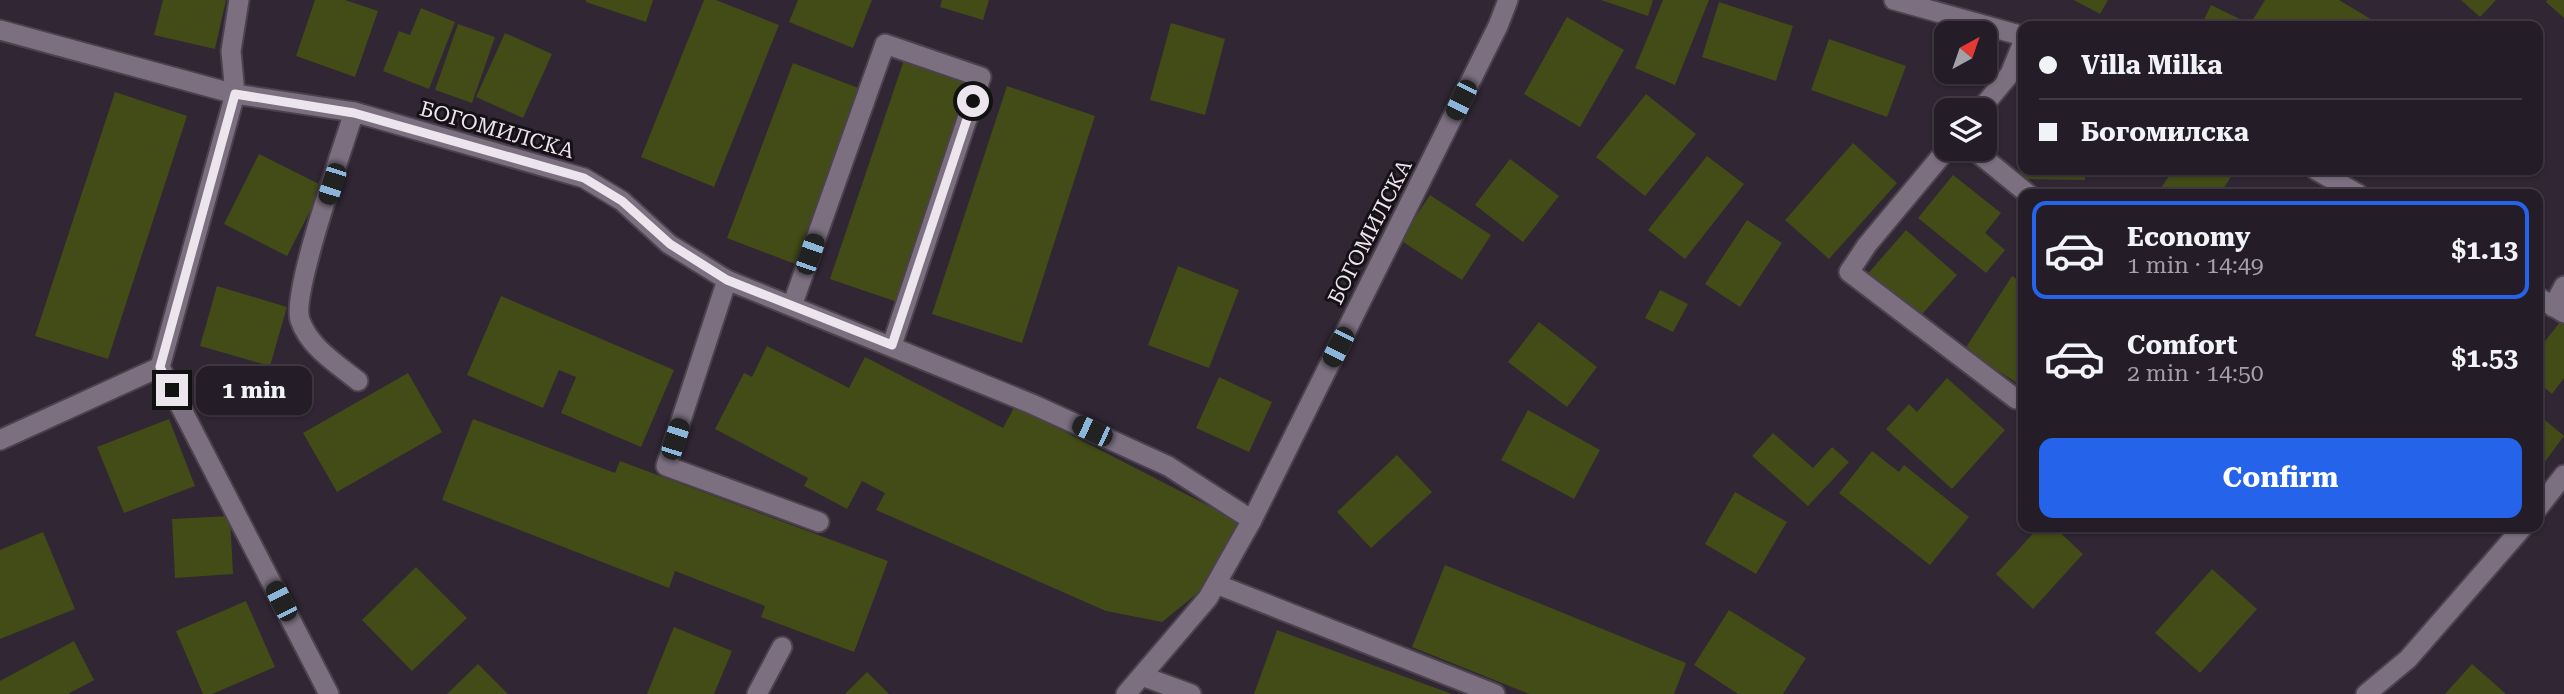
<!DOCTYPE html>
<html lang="en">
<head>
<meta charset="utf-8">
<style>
  body { margin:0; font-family:"Roboto Serif",serif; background:#302933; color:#f1f3f6; height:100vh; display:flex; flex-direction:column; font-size:26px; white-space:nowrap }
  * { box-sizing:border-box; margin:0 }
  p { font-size:23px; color:#a3a1a7 }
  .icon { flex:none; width:38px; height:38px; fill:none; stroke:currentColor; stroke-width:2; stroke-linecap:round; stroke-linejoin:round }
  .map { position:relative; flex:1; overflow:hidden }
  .drawer { position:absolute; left:2018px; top:189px; width:525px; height:343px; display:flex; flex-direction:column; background:#241c27; border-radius:14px; box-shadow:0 2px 5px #0004,0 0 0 2px #413a44 }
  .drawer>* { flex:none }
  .hud { position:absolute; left:2018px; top:21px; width:525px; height:154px; border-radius:14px; box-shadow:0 2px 5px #0004,0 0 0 2px #413a44; display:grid; align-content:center; height:154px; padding:0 21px; background:#241c27 }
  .needle { width:46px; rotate:40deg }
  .fabs { position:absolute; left:1934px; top:21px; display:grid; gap:14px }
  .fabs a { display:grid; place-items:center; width:63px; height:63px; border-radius:14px; background:#241c27; box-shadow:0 2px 5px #0004,0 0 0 2px #413a44; font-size:35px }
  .end { position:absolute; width:32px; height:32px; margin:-16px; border:9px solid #ece5ee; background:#111; box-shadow:0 0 0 4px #111 }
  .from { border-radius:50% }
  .bubble { position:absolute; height:49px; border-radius:14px; background:#241c27; box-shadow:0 2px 5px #0004,0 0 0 2px #413a44; font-size:23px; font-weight:700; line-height:49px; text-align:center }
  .car { position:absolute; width:21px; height:42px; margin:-21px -10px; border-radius:9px; box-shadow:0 0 5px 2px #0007; background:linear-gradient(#222 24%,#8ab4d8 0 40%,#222 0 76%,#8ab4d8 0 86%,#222 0) }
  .hud b { display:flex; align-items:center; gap:24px; height:66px; font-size:26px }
  .hud b+b { border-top:2px solid #413a44 }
  .hud i { width:18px; height:18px; background:#f1f3f6 }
  ul { padding:12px 0 0; list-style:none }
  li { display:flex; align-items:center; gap:21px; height:98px; margin:0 14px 10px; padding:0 7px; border:4px solid transparent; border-radius:14px }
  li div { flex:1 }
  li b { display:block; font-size:26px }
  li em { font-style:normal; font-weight:700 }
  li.selected { border-color:#2563eb }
  li>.icon { width:63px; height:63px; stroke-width:1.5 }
  .action { display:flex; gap:14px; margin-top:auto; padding:14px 21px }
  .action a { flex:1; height:80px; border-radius:14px; background:#2563eb; color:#fff; font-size:28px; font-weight:700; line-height:80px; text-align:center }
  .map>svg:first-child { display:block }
  .building { fill:#434b16 }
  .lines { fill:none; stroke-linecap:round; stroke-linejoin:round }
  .service-casing { stroke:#4b424e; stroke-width:23 }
  .minor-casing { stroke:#4b424e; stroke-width:23 }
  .service { stroke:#7b6f80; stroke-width:19 }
  .minor { stroke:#7b6f80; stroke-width:19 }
  .route { stroke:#ece5ee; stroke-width:9 }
  .labels { text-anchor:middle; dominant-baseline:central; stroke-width:6; stroke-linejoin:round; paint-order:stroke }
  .street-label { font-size:21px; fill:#ece5ee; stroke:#161117 }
</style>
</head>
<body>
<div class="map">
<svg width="2564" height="694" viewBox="0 0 2564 694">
  <rect width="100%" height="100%" fill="#302634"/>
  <!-- building -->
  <g class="building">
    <polygon points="163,0 226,0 215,49 154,35"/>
    <polygon points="315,0 345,0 378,11 355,77 296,56"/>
    <polygon points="586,0 653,0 646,22 586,2"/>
    <polygon points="704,0 716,0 779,25 714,187 641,157"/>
    <polygon points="798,0 872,0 853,48 789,22"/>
    <polygon points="942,0 989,0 983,20 940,7"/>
    <polygon points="1601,0 1653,0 1648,16"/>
    <polygon points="1663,0 1709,0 1675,85 1635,68"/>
    <polygon points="2074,0 2108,0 2100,14"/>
    <polygon points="2265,0 2339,0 2379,24 2378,26 2249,26"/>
    <polygon points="2461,0 2496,0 2480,17"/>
    <polygon points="2547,0 2564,0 2564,18 2546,2"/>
    <polygon points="1719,2 1793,26 1776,81 1702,57"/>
    <polygon points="2211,5 2244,21 2242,26 2201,26"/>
    <polygon points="421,8 455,22 429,89 383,71 399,31 410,35"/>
    <polygon points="1567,17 1624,50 1580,127 1524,94"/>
    <polygon points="1171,23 1225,39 1205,115 1150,100"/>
    <polygon points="458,24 495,37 472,103 435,90"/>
    <polygon points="505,33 552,54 523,118 476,97"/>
    <polygon points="1829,39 1906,66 1887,117 1811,90"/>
    <polygon points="905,57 978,83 903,304 830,279"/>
    <polygon points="793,63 861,89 795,264 727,238"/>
    <polygon points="1007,86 1095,116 1022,343 932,314"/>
    <polygon points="115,92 187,116 108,359 35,336"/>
    <polygon points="1646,94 1696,134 1645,196 1596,157"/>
    <polygon points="1853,143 1897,183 1829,259 1785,220"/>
    <polygon points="259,154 323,186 287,256 224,224"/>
    <polygon points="1707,156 1744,184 1685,259 1648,230"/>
    <polygon points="2021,156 2023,156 2023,170 2085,170 2085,180 2020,179"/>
    <polygon points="1510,159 1559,196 1523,242 1475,205"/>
    <polygon points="2173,170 2224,170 2232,175 2220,194 2157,194"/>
    <polygon points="1953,175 2001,213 1985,233 2005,250 1986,273 1918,218"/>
    <polygon points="1430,195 1491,235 1462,280 1400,240"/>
    <polygon points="1747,220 1782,243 1740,307 1705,284"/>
    <polygon points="1906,230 1957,275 1915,322 1865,277"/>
    <polygon points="1178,266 1239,290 1209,368 1148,345"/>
    <polygon points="2012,276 2023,283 2023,387 1965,349"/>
    <polygon points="217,286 287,307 270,366 200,346"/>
    <polygon points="1660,290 1688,304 1673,332 1645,318"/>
    <polygon points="501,296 674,370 641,447 561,413 576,377 559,370 543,408 467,375"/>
    <polygon points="1539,322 1597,367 1567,407 1508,362"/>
    <polygon points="2560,322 2564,325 2564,378 2552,394 2538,382 2538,350"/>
    <polygon points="767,346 849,388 865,357 1003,428 1015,406 1238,521 1204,588 1162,622 1106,611 876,510 885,493 862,481 847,509 804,486 808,478 715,429 744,373 752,377"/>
    <polygon points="408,373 442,432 337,492 303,433"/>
    <polygon points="1219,377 1272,402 1249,452 1196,428"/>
    <polygon points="1947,378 2005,430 1952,489 1886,429 1909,404 1917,412"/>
    <polygon points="1528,410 1600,450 1574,499 1501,460"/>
    <polygon points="2538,414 2564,436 2538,471"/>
    <polygon points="169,419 195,486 124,513 97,447"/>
    <polygon points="473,419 615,473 620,461 888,561 854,652 761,617 765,606 675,571 669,588 442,500"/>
    <polygon points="1773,433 1813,468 1832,447 1849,462 1808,506 1752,456"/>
    <polygon points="1872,451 1899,472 1904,465 1969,517 1930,565 1839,493"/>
    <polygon points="1397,455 1432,492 1371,548 1337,512"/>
    <polygon points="1735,492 1787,522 1756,574 1705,544"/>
    <polygon points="230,516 233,574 175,578 172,519"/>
    <polygon points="2039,527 2054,527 2083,554 2033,609 1996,574"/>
    <polygon points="43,532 75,609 0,639 0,550"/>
    <polygon points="1445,565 1686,663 1674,694 1529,694 1412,647"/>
    <polygon points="416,567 467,618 412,671 362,620"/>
    <polygon points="2212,569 2257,609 2200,673 2155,633"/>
    <polygon points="246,601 275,667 212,694 203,694 176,631"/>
    <polygon points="1729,610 1806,658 1783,694 1738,694 1694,665"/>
    <polygon points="674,627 732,651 714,694 647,694"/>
    <polygon points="1277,630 1452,694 1254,694"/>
    <polygon points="74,641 94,680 68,694 0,694 0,681"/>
    <polygon points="478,664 508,694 447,694"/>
    <polygon points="2472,664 2506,694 2445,694"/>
    <polygon points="867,672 889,694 845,694"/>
  </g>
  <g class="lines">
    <!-- service casing -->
    <g class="service-casing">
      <g id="service">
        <polyline points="0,30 235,94 231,51 239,0"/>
        <path d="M354 112C343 148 291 293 300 320 309 347 337 364 358 381"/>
        <polyline points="727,280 666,466 819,522"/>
        <polyline points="792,306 885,44 981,77 892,345"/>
        <polyline points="2538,508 2564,475"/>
        <polyline points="757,694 782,647"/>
        <polyline points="2366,694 2408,659 2523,527"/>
      </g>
    </g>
    <!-- minor casing -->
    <g class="minor-casing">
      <g id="minor">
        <polyline points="1894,0 2023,36"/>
        <polyline points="1980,110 2010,74 2023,42"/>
        <polyline points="1947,149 1867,245 1849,272 2016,399"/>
        <polyline points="1973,149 2028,194"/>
        <polyline points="2316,170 2358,194"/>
        <polyline points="2538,297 2564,313"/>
        <polyline points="2553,307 2564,286"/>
        <polyline points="0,440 160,367"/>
        <polyline points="1216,584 1495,694"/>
        <polyline points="1142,676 1191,694"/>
        <polyline points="329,694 160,367 235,94 354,112 584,178 622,201 669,244 727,280 1032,404 1168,466 1252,520"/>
        <polyline points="1126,694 1208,598 1252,520 1498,26 1508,0"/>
      </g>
    </g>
    <!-- service -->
    <use href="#service" class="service"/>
    <!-- minor -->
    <use href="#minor" class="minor"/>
  </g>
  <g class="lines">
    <!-- route -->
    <polyline class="route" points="172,390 160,367 235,94 354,113 584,178 622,201 670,244 727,280 892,345 973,101"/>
  </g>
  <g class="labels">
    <!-- street labels -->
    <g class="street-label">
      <text transform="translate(497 130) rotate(16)">БОГОМИЛСКА</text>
      <text transform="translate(1370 232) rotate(-63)">БОГОМИЛСКА</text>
    </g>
  </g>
</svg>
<div class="fabs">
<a><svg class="needle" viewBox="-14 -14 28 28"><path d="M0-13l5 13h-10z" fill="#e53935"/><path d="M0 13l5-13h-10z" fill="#a3a1a7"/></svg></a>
<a><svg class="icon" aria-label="layers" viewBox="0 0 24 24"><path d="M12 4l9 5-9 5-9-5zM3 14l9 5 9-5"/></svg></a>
</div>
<i class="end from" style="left:973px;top:101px"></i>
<i class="end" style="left:172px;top:390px"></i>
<div class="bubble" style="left:196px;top:366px;width:116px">1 min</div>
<i class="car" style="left:1461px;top:100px;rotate:206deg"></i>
<i class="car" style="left:332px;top:184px;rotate:198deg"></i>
<i class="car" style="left:810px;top:254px;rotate:19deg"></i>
<i class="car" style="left:1338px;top:347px;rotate:207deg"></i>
<i class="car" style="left:1092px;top:431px;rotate:295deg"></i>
<i class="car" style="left:675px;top:439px;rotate:18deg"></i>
<i class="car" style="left:281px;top:601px;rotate:333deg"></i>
<div class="hud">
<b><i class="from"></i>Villa Milka</b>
<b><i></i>Богомилска</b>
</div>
<section class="drawer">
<ul>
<li class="selected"><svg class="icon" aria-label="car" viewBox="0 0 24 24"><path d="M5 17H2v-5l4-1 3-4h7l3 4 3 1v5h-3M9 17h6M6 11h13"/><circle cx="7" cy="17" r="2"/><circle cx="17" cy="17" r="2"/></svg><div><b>Economy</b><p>1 min · 14:49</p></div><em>$1.13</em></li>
<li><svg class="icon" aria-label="car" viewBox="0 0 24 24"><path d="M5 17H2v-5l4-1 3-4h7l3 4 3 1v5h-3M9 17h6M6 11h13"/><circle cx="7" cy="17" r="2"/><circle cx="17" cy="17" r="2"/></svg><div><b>Comfort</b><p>2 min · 14:50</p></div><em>$1.53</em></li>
</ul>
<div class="action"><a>Confirm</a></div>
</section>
</div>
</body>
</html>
